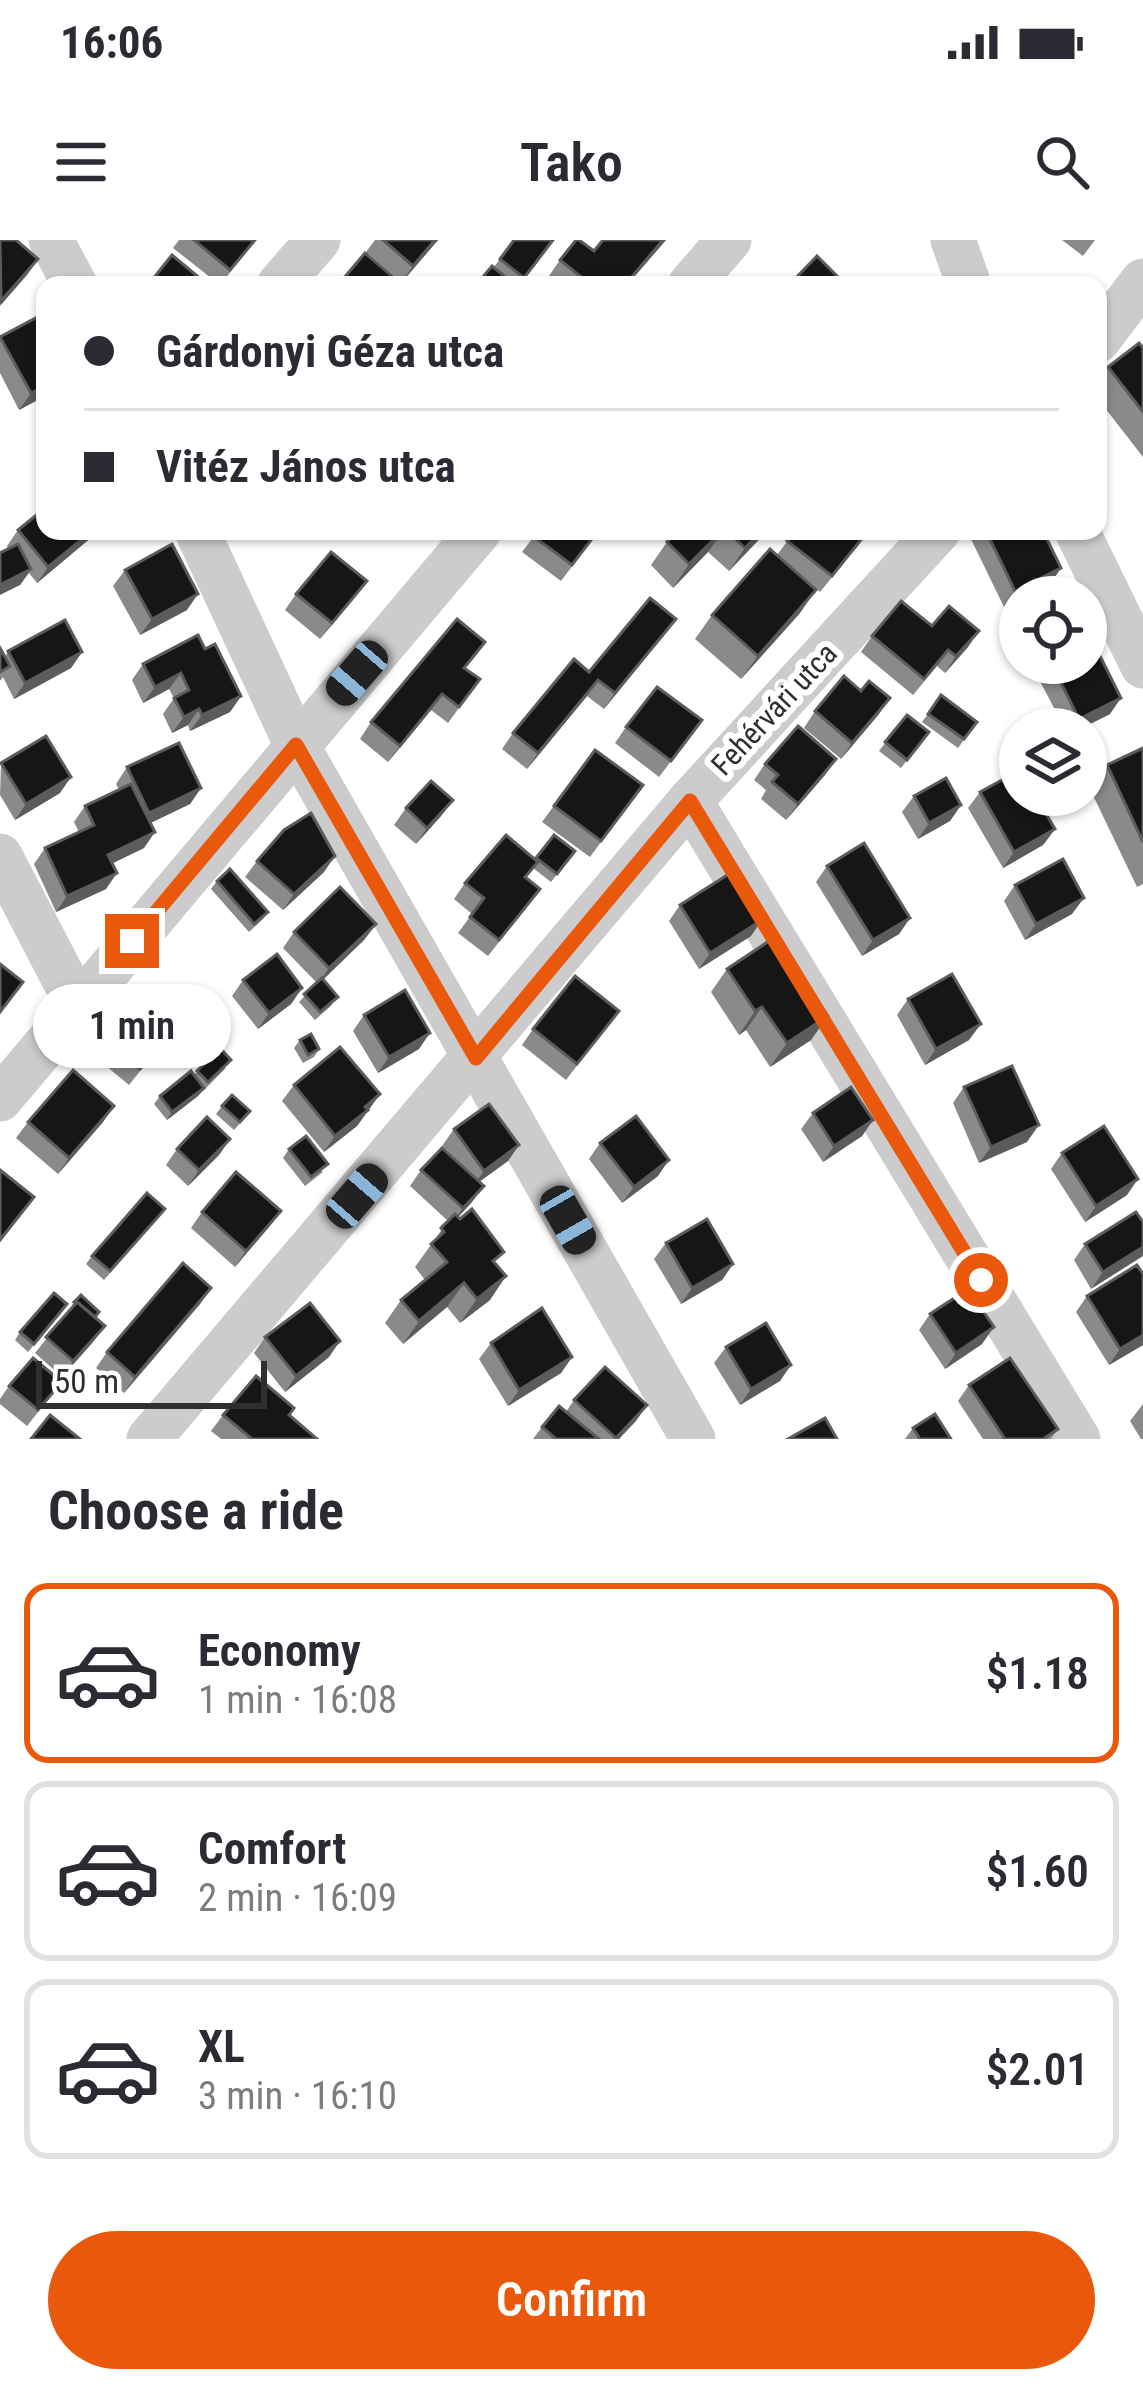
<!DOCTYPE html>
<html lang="en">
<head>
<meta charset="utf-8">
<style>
  body { margin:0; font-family:"Roboto Condensed",sans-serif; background:#f7f7f7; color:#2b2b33; height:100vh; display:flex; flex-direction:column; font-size:45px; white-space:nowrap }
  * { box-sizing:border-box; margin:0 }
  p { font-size:39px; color:#7c7c81 }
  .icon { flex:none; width:66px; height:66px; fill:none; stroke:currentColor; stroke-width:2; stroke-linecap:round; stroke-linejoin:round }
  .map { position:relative; height:1199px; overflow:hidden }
  .drawer { display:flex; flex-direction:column; background:#fff; flex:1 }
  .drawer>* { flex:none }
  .banner { position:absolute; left:36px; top:36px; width:1071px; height:264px; border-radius:24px; box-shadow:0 3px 9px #0004; display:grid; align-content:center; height:264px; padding:0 48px; background:#fff }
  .controls { position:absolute; left:999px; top:336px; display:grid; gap:24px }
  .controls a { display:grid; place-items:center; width:108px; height:108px; border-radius:50%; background:#fff; box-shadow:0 3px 9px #0004; font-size:60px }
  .scale { position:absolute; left:36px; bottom:30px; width:231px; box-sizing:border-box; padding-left:12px; border:6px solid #2f2f2f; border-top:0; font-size:33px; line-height:42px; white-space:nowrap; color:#2f2f2f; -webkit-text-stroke:9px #fff; paint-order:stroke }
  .end { position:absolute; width:54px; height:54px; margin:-27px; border:15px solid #ea580c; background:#fff; box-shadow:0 0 0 6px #fff }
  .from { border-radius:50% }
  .bubble { position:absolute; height:84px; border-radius:42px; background:#fff; box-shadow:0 3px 9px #0004; font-size:39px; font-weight:600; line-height:84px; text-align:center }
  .car { position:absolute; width:36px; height:72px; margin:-36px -18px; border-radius:15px; box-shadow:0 0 9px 3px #0007; background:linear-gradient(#222 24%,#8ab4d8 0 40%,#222 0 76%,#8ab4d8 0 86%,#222 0) }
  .banner b { display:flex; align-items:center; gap:42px; height:114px; font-size:45px }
  .banner b+b { border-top:3px solid #e1e1e2 }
  .banner i { width:30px; height:30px; background:#2b2b33 }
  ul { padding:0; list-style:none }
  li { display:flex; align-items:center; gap:36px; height:180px; margin:0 24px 18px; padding:0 24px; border:6px solid #e1e1e2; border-radius:24px }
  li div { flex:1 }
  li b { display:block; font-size:45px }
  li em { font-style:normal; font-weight:600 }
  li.active { border-color:#ea580c }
  li>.icon { width:108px; height:108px; stroke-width:1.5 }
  h2 { padding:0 48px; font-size:54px; line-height:144px }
  .cta { display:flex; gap:24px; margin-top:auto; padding:24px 48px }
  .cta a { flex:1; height:138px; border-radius:72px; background:#ea580c; color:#fff; font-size:48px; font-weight:600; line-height:138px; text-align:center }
  .status { display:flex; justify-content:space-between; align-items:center; height:84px; padding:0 60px; background:#fff; direction:ltr }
  .status svg { height:33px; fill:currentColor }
  header { display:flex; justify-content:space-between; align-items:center; height:156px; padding:0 48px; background:#fff; font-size:54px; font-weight:600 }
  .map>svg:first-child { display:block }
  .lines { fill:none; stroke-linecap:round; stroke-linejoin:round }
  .minor { stroke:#ccc; stroke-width:45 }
  .wall { fill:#8a8a8a }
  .shaded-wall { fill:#5c5c5c }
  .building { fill:#161616; stroke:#5c5c5c; stroke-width:3 }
  .route { stroke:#ea580c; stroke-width:15 }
  .labels { text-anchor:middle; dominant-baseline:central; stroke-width:12; stroke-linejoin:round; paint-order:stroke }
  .street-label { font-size:30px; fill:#2f2f2f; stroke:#fff }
</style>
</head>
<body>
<div class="status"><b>16:06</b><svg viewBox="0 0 49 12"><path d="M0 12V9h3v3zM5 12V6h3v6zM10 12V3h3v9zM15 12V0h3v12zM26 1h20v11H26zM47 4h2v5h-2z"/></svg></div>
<header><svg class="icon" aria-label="menu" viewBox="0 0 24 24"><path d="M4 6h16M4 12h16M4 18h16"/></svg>Tako<svg class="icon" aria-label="search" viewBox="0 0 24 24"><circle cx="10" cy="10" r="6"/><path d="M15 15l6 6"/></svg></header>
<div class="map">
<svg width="1143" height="1199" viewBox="0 0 1143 1199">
  <rect width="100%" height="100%" fill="#fff"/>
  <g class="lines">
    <!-- minor -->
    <g class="minor">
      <polyline points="51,0 75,45"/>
      <polyline points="953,0 969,45"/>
      <polyline points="279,45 318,0"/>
      <polyline points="690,45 729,0"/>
      <polyline points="1098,100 1143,41"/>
      <polyline points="197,291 296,504 693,1199"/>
      <polyline points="1077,291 1143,426"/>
      <polyline points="690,561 1078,1199"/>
      <polyline points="0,616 78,766"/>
      <polyline points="0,859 479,291"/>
      <polyline points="149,1199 690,561 938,291"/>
    </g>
  </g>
  <!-- wall -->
  <g class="wall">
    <polygon points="179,0 256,0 220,45 173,8"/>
    <polygon points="375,0 438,0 402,42 366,12"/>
    <polygon points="514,0 554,0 520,45 476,45 494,27"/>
    <polygon points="666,0 627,45 560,45 549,36 560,20 594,11"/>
    <polygon points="1062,0 1095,0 1083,16"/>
    <polygon points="45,73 45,156 19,170 0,133 0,97"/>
    <polygon points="1143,108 1143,217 1098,159 1098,141 1108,127"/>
    <polygon points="18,290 99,291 37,343 29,333 20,345 7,306"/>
    <polygon points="393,291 411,291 404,300"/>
    <polygon points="538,291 599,291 561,341 522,312"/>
    <polygon points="678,291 767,291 729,331 708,312 673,348 651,325 667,302"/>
    <polygon points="795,291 860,303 820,352 807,341 800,373 741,439 695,399 712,375 777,315"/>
    <polygon points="971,291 1043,291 1061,328 1050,344 1020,357 1004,367 969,295"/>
    <polygon points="125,330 187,370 140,395 113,346"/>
    <polygon points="296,354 355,357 320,399 285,370"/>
    <polygon points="932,386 968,407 945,433 937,426 913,455 861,412 872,396"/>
    <polygon points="664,395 604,469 587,456 527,529 502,509 513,493 589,432"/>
    <polygon points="0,408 5,417 8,411 82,412 71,428 14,459 3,437 0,441"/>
    <polygon points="205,409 241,456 230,472 190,491 188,485 172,493 163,474 174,458 169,449 143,463 132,440 143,424"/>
    <polygon points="1086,423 1110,474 1080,489 1065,489 1031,424"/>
    <polygon points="466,428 480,439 448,483 431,470 388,522 360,499 371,482"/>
    <polygon points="815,471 879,474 841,519 804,488"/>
    <polygon points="928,474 977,482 958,508 922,482"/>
    <polygon points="907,475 929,492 901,528 879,511"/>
    <polygon points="702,480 659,537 615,503 626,487"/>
    <polygon points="1143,508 1143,644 1137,647 1090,549 1107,525"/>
    <polygon points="595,510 643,545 590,617 542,582"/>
    <polygon points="1,523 60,553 15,580 0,555"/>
    <polygon points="765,524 825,535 786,580 761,559 766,550 754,540"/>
    <polygon points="127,527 201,548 190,564 150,583 144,608 112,623 106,649 56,672 34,624 45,608 79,592 74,582 85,566 119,550 116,544"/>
    <polygon points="980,552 1055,589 1043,605 1003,628 968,568"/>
    <polygon points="914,556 961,565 950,581 918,599 902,572"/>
    <polygon points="453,560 441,576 416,604 394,585 406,568"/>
    <polygon points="554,595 575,611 551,642 533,628 526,638 528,665 488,716 458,693 472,674 454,659 465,643 535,620"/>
    <polygon points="257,621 324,632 283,670 245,637"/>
    <polygon points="827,626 910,678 899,694 862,716 816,642"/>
    <polygon points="217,641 268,672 262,680 249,692 211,649"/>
    <polygon points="1015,645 1072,674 1025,700 1004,661"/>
    <polygon points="680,665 751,696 699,729 669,681"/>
    <polygon points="376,684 364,700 323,740 332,765 315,780 299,762 317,743 283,708 294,692"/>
    <polygon points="727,729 811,800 770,827 746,790 739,795 711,752"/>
    <polygon points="243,740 302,748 291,764 258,789 232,756"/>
    <polygon points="908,759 969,800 925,825 897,775"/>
    <polygon points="619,771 566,840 522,805 533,789"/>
    <polygon points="364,775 419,809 378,833 353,791"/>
    <polygon points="170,793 129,845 94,816 105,800"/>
    <polygon points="300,800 319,809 314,817 303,823 294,808"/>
    <polygon points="226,828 198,856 167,880 154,864 160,856 194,835 197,831"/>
    <polygon points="294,845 380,854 357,886 324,912 282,861"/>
    <polygon points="964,847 1027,902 979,923 953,863"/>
    <polygon points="222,866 244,879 234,890 216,874"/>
    <polygon points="813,873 873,880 862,896 823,922 801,889"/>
    <polygon points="28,882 103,882 58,934 16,898"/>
    <polygon points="454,889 519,905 508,921 479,942 472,962 458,977 496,1024 490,1060 460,1083 447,1067 403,1104 385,1083 401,1060 425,1040 415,1027 448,981 410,946 421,930 448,914 442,906"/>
    <polygon points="230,899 219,915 188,946 166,925 177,909"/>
    <polygon points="600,903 658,936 622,963 589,919"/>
    <polygon points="289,909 323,932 305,946 283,918"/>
    <polygon points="1062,913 1127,955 1085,982 1051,929"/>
    <polygon points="165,969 104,1040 86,1024 92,1016"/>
    <polygon points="281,971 235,1027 191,988 202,972"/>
    <polygon points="1143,982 1091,1049 1074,1020 1085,1004"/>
    <polygon points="666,1003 733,1024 722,1040 681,1064 654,1019"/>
    <polygon points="211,1048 200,1064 124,1153 96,1128 107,1112"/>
    <polygon points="1087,1056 1143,1105 1109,1125 1076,1072"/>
    <polygon points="74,1062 95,1078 93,1102 62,1137 35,1113 69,1071"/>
    <polygon points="62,1072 28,1112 15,1100 20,1092"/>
    <polygon points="930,1074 982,1104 945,1129 919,1090"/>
    <polygon points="265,1097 329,1117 285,1152 254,1113"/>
    <polygon points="491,1103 572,1117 561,1133 508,1166 479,1119"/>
    <polygon points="726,1107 780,1141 740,1165 714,1123"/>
    <polygon points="62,1142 27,1186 0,1164 0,1159 9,1146"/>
    <polygon points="969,1145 1058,1189 1051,1199 983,1199 958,1161"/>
    <polygon points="574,1160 647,1165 619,1199 533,1199 542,1187 566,1172"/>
    <polygon points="1143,1164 1143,1199 1141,1199 1130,1181"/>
    <polygon points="223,1175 289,1175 317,1199 221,1199 211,1191"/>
    <polygon points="913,1188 951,1199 905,1199"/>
  </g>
  <!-- shaded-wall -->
  <g class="shaded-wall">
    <polygon points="435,0 438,0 402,42 413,26"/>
    <polygon points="663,0 666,0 627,45 625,45"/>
    <polygon points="38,19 27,35 0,66 1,61"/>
    <polygon points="45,146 45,156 19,170 31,153"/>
    <polygon points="92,291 99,291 37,343 48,327"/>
    <polygon points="723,291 708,312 673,348 689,324"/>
    <polygon points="761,291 767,291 729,331 745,308"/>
    <polygon points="1061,328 1050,344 1020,357 1004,367 1015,351"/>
    <polygon points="31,329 20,345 0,355 0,345"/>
    <polygon points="367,341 355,357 320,399 332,383"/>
    <polygon points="816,350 800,373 741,439 758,416"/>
    <polygon points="198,354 187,370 140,395 152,379"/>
    <polygon points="676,379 664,395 604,469 615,453"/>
    <polygon points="979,391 968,407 945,433 956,416"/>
    <polygon points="82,412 71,428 14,459 25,443"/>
    <polygon points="181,433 169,449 143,463 155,447"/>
    <polygon points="598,440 587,456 527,529 538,513"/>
    <polygon points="442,454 431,470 388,522 400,506"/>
    <polygon points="241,456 230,472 190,491 202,475"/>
    <polygon points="890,458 879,474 841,519 852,503"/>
    <polygon points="1121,458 1110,474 1080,489 1072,489 1079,479"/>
    <polygon points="199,469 188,485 172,493 184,477"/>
    <polygon points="836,519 825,535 786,580 798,564"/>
    <polygon points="71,537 60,553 15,580 26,564"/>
    <polygon points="201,548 190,564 138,589 149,573"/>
    <polygon points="453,560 441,576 416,604 427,588"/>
    <polygon points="961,565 950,581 918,599 929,583"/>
    <polygon points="1055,589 1043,605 1003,628 1014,612"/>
    <polygon points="155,592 144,608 97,631 108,615"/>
    <polygon points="335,616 324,632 283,670 294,654"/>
    <polygon points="117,633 106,649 56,672 67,656"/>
    <polygon points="1084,658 1072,674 1025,700 1036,684"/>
    <polygon points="910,678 899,694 862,716 873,700"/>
    <polygon points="762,680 751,696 699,729 710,713"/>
    <polygon points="376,684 364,700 318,744 329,728"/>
    <polygon points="302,748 291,764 258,789 269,773"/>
    <polygon points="762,767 746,790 739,795 755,771"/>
    <polygon points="828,776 811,800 770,827 787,803"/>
    <polygon points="981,784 969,800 925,825 936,809"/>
    <polygon points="430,793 419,809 378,833 389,817"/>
    <polygon points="204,848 198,856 167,880 172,872"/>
    <polygon points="380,854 357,886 324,912 335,896"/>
    <polygon points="114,866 103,882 58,934 69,918"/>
    <polygon points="873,880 862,896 823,922 834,906"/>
    <polygon points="1039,885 1027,902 979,923 991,907"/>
    <polygon points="230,899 219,915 188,946 199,930"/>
    <polygon points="519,905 508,921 472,947 484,931"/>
    <polygon points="669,920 658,936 622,963 634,947"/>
    <polygon points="1138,939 1127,955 1085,982 1096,966"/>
    <polygon points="484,946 472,962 451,985 463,968"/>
    <polygon points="281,971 269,987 235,1027 246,1011"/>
    <polygon points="1143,1007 1143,1016 1091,1049 1103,1032"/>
    <polygon points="733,1024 722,1040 681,1064 692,1048"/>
    <polygon points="506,1036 490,1060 460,1083 477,1059"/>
    <polygon points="464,1043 447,1067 403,1104 419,1081"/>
    <polygon points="211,1048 200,1064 124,1153 135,1137"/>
    <polygon points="105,1086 93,1102 62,1137 73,1121"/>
    <polygon points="994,1087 982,1104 945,1129 956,1113"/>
    <polygon points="1143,1095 1143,1105 1109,1125 1120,1109"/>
    <polygon points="340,1101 329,1117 285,1152 296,1136"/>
    <polygon points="572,1117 561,1133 508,1166 519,1150"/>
    <polygon points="791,1125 780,1141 740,1165 751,1149"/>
    <polygon points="647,1165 636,1181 619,1199 616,1199"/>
  </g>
  <!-- building -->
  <g class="building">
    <polygon points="0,0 16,0 38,19 1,61"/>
    <polygon points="194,0 255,0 230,30"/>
    <polygon points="383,0 435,0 413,26"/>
    <polygon points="514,0 553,0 524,38 500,19"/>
    <polygon points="576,0 579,0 594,11 603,0 663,0 625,45 591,45 560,20"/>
    <polygon points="365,13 403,45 338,45"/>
    <polygon points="172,15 208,45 148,45"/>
    <polygon points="817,16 846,45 789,45"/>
    <polygon points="492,26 514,44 513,45 476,45"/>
    <polygon points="45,73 45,146 31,153 0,97"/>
    <polygon points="1139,103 1143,108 1143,172 1108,127"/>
    <polygon points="45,268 45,291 92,291 48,327 18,290"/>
    <polygon points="538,291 598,291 572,325 533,296"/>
    <polygon points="678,291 722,291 689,324 667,302"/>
    <polygon points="727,291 761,291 745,308"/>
    <polygon points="795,291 868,291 832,336 787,301"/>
    <polygon points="986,291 1043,291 1061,328 1015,351"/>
    <polygon points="18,304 31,329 0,345 0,313"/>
    <polygon points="172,304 198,354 152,379 125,330"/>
    <polygon points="770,309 816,350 758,416 712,375"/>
    <polygon points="331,312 367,341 332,383 296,354"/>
    <polygon points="650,358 676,379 615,453 598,440 538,513 513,493 574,419 589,432"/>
    <polygon points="901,361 932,386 949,366 979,391 956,416 948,410 924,439 872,396"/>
    <polygon points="457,379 485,402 464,428 480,439 459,467 442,454 400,506 371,482"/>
    <polygon points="65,380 82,412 25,443 8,411"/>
    <polygon points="1086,388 1121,458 1079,479 1051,423 1086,423"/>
    <polygon points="198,395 205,409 215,404 241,456 202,475 199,469 184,477 174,458 189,450 181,433 155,447 143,424"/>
    <polygon points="0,408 10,426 0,432"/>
    <polygon points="844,436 861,451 869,441 890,458 852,503 815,471"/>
    <polygon points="657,447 702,480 671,521 626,487"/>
    <polygon points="941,455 977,482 964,499 928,474"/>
    <polygon points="907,475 929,492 907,520 885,502"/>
    <polygon points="798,486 836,519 798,564 772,542 778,535 765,524"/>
    <polygon points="46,496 71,537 26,564 1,523"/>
    <polygon points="179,503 201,548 149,573 127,527"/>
    <polygon points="1143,508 1143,602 1107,525"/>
    <polygon points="595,510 643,545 601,601 554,566"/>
    <polygon points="1020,530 1020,555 1035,555 1055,589 1014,612 980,552"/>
    <polygon points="946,538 961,565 929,583 914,556"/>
    <polygon points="431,541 453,560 427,588 406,568"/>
    <polygon points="131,544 155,592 108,615 117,633 67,656 45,608 94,585 85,566"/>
    <polygon points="311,573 335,616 294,654 257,621 284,590"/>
    <polygon points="506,595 538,622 525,637 540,649 499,700 470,677 484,658 465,643"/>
    <polygon points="554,595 575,611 557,634 536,618"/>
    <polygon points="864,603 910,678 873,700 827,626"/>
    <polygon points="1063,619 1084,658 1036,684 1015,645"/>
    <polygon points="230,629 268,672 254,684 217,641"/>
    <polygon points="732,632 762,680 710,713 680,665"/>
    <polygon points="340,647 376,684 329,728 294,692"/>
    <polygon points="775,697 828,776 787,803 762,767 755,771 727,729"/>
    <polygon points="277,714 302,748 269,773 243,740"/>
    <polygon points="0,724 23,742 0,772"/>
    <polygon points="952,734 981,784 936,809 908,759"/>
    <polygon points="575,736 619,771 577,824 533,789"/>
    <polygon points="322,738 338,757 320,772 304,754"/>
    <polygon points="405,750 430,793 389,817 364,775"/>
    <polygon points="135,764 170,793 140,829 105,800"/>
    <polygon points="311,794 319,809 308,815 300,800"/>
    <polygon points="340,807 380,854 365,867 368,870 335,896 294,845"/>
    <polygon points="220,808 231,820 208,842 197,831"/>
    <polygon points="1012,826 1039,885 991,907 964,847"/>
    <polygon points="73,830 114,866 69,918 28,882"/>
    <polygon points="191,831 204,848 172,872 160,856"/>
    <polygon points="851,847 873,880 834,906 813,873"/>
    <polygon points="232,855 250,871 240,882 222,866"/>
    <polygon points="489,864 519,905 484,931 454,889"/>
    <polygon points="636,876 669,920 634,947 600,903"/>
    <polygon points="207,877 230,899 199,930 177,909"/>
    <polygon points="1104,886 1138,939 1096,966 1062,913"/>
    <polygon points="306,896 328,924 311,937 289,909"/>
    <polygon points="442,908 484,946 463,968 421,930"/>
    <polygon points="0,930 34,957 0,1000"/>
    <polygon points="236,932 281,971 246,1011 202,972"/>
    <polygon points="147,953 165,969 110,1031 92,1016"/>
    <polygon points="472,969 504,1012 493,1021 506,1036 477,1059 464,1043 419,1081 401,1060 447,1022 431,1004 444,992 441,988 455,974 460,979"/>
    <polygon points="1136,972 1143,982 1143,1007 1103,1032 1085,1004"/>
    <polygon points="707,979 733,1024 692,1048 666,1003"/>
    <polygon points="183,1023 211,1048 135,1137 107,1112"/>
    <polygon points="1137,1025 1143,1034 1143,1095 1120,1109 1087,1056"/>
    <polygon points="968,1049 994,1087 956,1113 930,1074"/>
    <polygon points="54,1053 67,1064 34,1104 20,1092"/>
    <polygon points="81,1055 99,1072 95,1077 77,1062 76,1063 74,1062"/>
    <polygon points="77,1062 105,1086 73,1121 46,1097"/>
    <polygon points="310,1063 340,1101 296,1136 265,1097"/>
    <polygon points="542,1068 572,1117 519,1150 491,1103"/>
    <polygon points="766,1083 791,1125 751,1149 726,1107"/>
    <polygon points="33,1118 62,1142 38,1170 9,1146"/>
    <polygon points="1010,1118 1058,1189 1043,1199 1005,1199 969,1145"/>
    <polygon points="605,1127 647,1165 616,1198 574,1160"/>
    <polygon points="256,1136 294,1168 289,1175 317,1199 252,1199 223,1175"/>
    <polygon points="559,1166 599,1199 556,1199 542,1187"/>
    <polygon points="935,1174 951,1199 920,1199 913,1188"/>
    <polygon points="50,1175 80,1199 31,1199"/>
    <polygon points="825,1178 837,1199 788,1199"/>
  </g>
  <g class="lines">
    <!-- route -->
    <polyline class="route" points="132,701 296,505 476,818 690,561 981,1040"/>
  </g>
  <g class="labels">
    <!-- street labels -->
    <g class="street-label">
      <text transform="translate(774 469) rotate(-47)">Fehérvári utca</text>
    </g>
  </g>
</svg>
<div class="controls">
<a><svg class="icon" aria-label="locate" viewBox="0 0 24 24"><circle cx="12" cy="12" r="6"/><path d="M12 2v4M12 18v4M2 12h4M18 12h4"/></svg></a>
<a><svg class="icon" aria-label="layers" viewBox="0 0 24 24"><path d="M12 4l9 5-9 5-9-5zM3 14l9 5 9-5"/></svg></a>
</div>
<div class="scale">50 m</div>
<i class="end from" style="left:981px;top:1040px"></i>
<i class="end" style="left:132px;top:701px"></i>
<div class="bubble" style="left:33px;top:744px;width:198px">1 min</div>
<i class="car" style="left:357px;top:433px;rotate:221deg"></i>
<i class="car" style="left:357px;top:956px;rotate:41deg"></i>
<i class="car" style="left:568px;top:980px;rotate:150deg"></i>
<div class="banner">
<b><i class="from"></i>Gárdonyi Géza utca</b>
<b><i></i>Vitéz János utca</b>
</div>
</div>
<section class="drawer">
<h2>Choose a ride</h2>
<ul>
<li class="active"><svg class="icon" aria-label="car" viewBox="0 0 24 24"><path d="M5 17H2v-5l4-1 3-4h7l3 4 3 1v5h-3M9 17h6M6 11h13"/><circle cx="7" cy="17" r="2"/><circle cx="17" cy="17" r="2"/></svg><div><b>Economy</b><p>1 min · 16:08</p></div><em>$1.18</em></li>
<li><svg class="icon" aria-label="car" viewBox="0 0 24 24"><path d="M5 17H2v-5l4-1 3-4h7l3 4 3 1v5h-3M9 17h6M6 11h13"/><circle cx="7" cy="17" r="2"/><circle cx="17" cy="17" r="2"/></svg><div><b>Comfort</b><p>2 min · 16:09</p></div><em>$1.60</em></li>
<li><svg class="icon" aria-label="car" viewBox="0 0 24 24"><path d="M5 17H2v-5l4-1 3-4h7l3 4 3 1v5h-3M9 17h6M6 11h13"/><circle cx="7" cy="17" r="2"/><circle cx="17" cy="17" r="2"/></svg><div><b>XL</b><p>3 min · 16:10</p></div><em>$2.01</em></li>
</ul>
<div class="cta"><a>Confirm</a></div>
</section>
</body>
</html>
